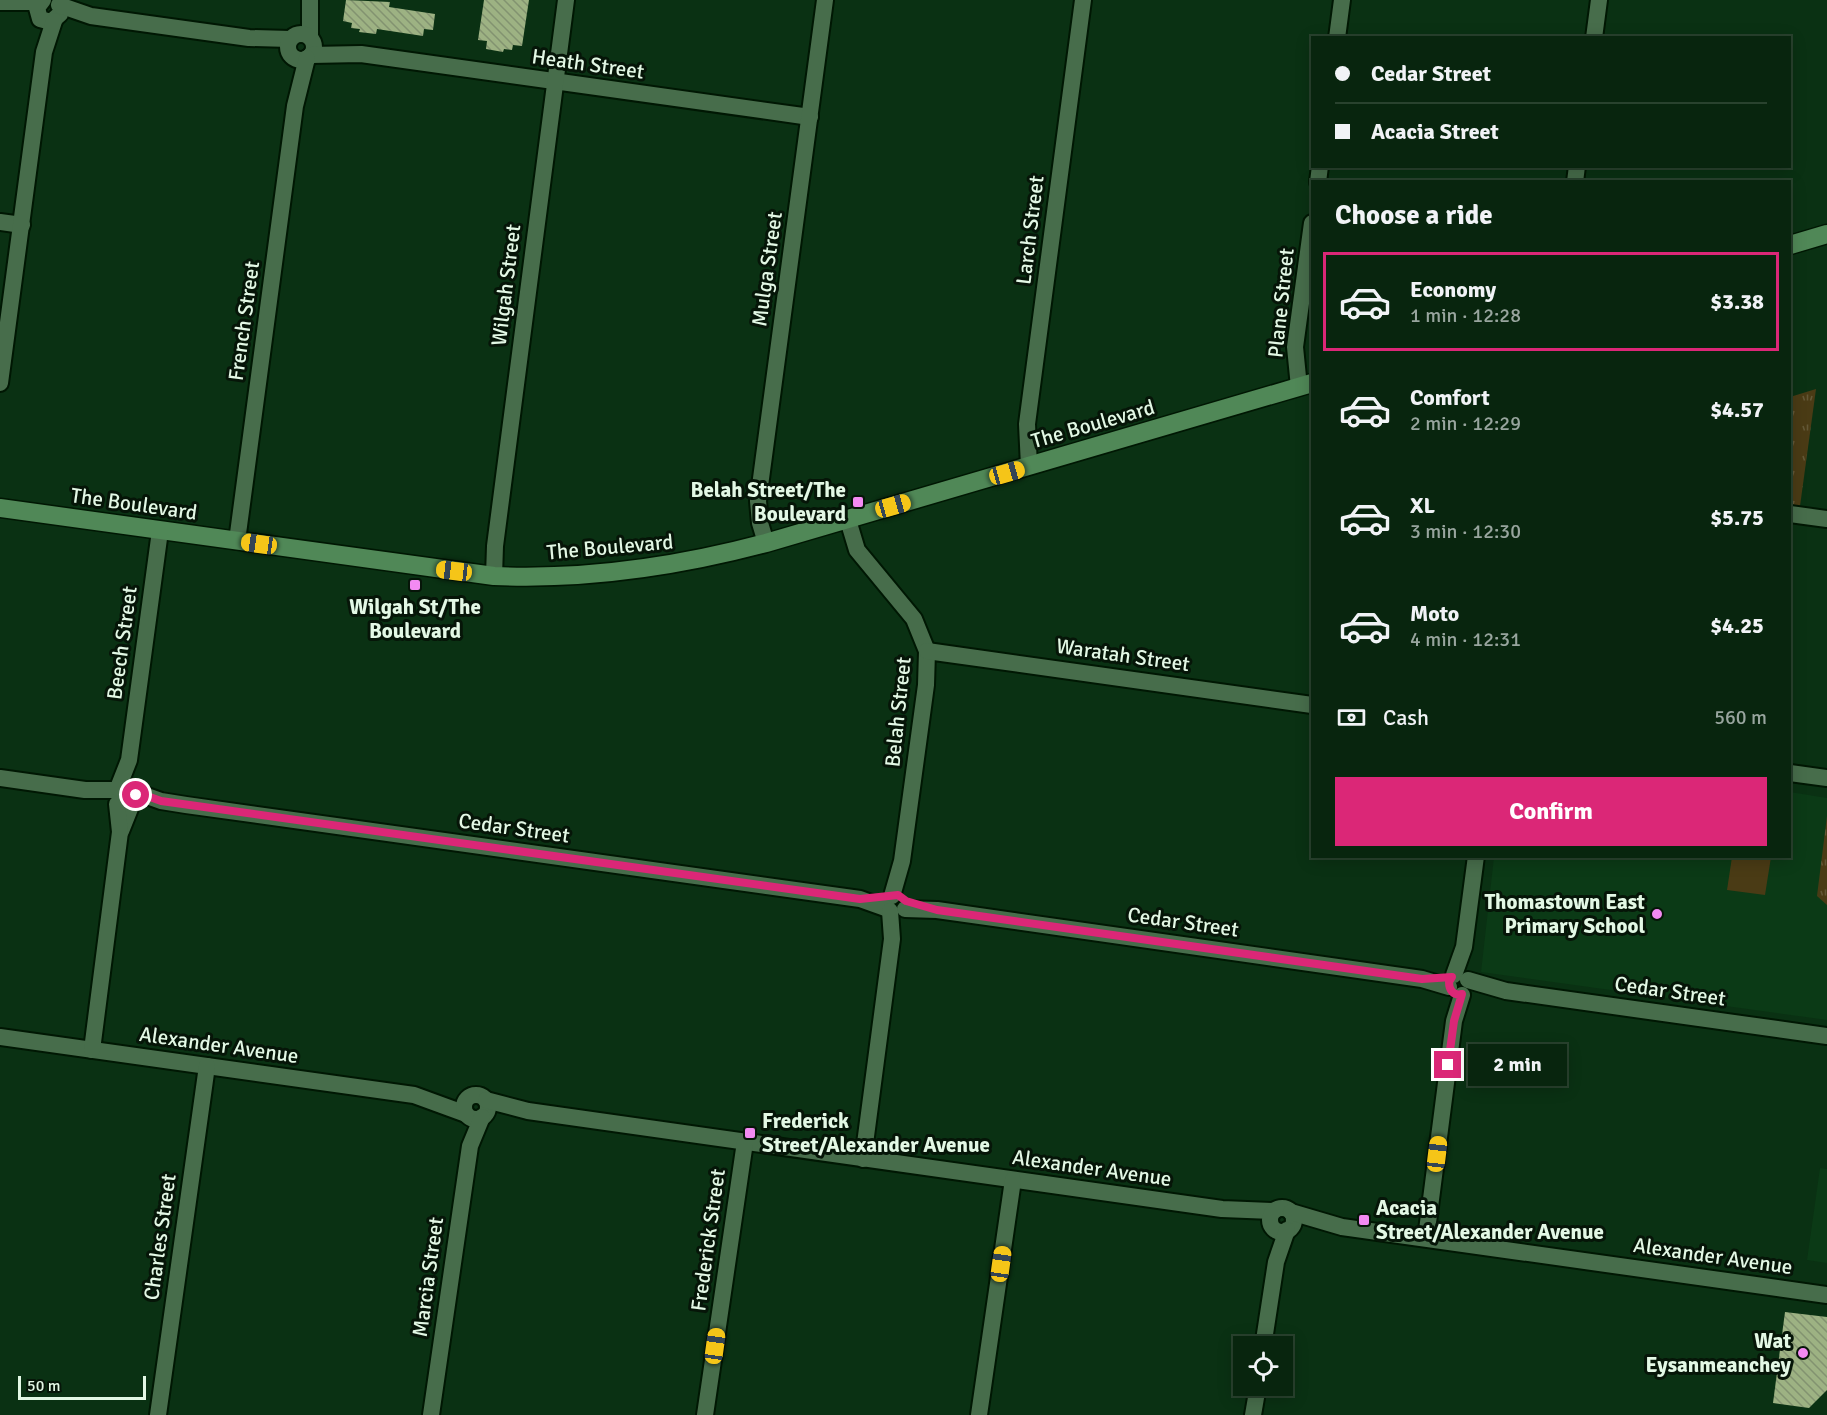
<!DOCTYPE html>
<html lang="en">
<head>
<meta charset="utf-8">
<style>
  body { margin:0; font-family:Signika,sans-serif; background:#16311c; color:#f1f3f6; height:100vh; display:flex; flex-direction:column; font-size:22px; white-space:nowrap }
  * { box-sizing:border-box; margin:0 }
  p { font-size:20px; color:#98a59e }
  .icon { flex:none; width:33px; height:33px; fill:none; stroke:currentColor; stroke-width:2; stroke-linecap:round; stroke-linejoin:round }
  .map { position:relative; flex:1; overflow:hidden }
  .drawer { position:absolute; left:1311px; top:180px; width:480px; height:678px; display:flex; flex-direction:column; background:#08250e; border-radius:0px; box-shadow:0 3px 15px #0003,0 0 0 2px #29422e }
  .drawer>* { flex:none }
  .top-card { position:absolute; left:1311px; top:36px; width:480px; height:132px; border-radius:0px; box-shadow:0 3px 15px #0003,0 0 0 2px #29422e; display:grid; align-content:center; height:132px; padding:0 24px; background:#08250e }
  .controls { position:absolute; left:1233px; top:1336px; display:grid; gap:12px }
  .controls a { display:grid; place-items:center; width:60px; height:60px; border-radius:0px; background:#08250e; box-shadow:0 3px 15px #0003,0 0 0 2px #29422e; font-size:30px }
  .scale { position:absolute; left:18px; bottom:15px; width:128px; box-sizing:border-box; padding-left:6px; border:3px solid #e3f8e5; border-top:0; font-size:16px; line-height:21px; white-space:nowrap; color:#e3f8e5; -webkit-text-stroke:4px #061508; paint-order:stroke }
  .end { position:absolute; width:27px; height:27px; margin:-14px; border:8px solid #db2777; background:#fff; box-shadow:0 0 0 3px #fff }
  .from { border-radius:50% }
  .bubble { position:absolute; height:42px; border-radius:0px; background:#08250e; box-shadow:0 3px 15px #0003,0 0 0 2px #29422e; font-size:20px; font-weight:800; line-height:42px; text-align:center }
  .car { position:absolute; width:18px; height:36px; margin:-18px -9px; border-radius:8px; box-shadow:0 0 4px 2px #0007; background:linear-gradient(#f5c518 24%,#345 0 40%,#f5c518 0 76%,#345 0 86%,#f5c518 0) }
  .top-card b { display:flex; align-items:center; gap:21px; height:57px; font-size:22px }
  .top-card b+b { border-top:2px solid #29422e }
  .top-card i { width:15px; height:15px; background:#f1f3f6 }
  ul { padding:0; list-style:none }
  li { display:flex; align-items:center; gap:18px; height:99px; margin:0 12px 9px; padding:0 12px; border:3px solid transparent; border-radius:0px }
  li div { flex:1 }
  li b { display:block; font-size:22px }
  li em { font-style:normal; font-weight:800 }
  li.on { border-color:#db2777 }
  li>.icon { width:54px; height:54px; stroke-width:1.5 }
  h2 { padding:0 24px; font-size:27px; line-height:72px }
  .pay { display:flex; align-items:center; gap:15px; height:66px; padding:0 24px; font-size:22px }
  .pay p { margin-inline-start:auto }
  .cta { display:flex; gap:12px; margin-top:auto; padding:12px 24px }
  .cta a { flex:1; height:69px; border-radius:0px; background:#db2777; color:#fff; font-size:24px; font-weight:800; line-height:69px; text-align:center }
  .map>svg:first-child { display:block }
  .built { fill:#0b3a16 }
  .grass { fill:url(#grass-tufts) }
  .pitch { fill:#4a3b15 }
  .building { fill:url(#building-back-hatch) }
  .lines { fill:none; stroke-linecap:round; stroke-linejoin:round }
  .street-casing { stroke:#001703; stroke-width:20 }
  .secondary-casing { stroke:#001703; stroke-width:21 }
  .street { stroke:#476d4b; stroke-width:16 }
  .secondary { stroke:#508857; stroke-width:18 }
  .route { stroke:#db2777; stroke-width:8 }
  .poi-dot { fill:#f38af2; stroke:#061508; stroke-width:2 }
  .labels { text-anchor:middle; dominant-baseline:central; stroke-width:6; stroke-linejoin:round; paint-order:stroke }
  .street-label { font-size:21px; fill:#e3f8e5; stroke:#061508 }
  .poi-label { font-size:21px; font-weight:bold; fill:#e3f8e5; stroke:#061508; text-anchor:end }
</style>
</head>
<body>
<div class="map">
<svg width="1827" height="1415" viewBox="0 0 1827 1415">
  <defs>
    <pattern id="grass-tufts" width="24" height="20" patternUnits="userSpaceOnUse" patternTransform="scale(1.5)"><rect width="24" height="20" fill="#4a3b15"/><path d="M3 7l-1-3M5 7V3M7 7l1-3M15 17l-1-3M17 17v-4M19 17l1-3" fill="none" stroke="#645837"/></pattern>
    <pattern id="building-back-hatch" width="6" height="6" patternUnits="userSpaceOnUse" patternTransform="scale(1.5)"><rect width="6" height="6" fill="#9db283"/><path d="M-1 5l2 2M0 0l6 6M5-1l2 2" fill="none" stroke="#829370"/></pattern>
  </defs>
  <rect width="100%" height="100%" fill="#0a3113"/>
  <!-- built -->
  <g class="built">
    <polygon points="1790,792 1827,798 1827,1020 1481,972 1494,857 1790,856"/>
    <polygon points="1820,1168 1827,1169 1827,1263 1807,1260"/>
  </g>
  <!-- grass -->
  <g class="grass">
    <polygon points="1816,389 1800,506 1790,504 1790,397"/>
    <polygon points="1827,816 1827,905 1817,896"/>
  </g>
  <!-- pitch -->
  <polygon class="pitch" points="1732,857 1771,857 1765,895 1727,890"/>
  <!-- building -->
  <g class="building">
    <polygon points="346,0 390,2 389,7 435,14 433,30 424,29 423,36 377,29 376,34 359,32 360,29 351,28 352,23 343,21"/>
    <polygon points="484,0 529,0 522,46 513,45 512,50 504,49 503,52 486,49 487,41 478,40"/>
    <polygon points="1785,1312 1827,1317 1827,1390 1809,1408 1773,1403"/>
  </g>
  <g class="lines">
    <!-- street casing -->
    <g class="street-casing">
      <g id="street">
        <polyline points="43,0 37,8 40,19 51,22 60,14"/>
        <polyline points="310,0 310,37"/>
        <polyline points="0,2 40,2"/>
        <polyline points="59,5 91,16 249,38 290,39"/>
        <circle cx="301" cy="47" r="13"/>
        <polyline points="1337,38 1342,0"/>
        <polyline points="1594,38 1599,0"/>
        <polyline points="311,55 361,54 810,117"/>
        <polyline points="1318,182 1320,166"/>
        <polyline points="1575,182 1577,166"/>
        <polyline points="0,222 22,225"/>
        <polyline points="0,383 44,52 54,21"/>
        <polyline points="1299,387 1295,347 1312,223"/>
        <polyline points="1029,466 1027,424 1083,0"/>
        <polyline points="1790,514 1827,519"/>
        <polyline points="848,520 857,550 914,619 927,651 926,685 902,861 892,896"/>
        <polyline points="237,541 295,106 307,58"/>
        <polyline points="766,543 760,523 758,501 825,0"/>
        <polyline points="494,576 495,546 566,0"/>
        <polyline points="927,651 1312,705"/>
        <polyline points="1790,773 1827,778"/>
        <polyline points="0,778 85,790 116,790"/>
        <polyline points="118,788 129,760 160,531"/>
        <polyline points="136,792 161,801 186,805 860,899 888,909"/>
        <polyline points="121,831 131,806"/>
        <polyline points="905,909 937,910 1422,979 1449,987"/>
        <polyline points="1454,975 1464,947 1476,856"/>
        <polyline points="1468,980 1506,991 1827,1036"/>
        <polyline points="0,1037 414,1095 466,1114"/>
        <polyline points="92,1050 120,832 117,804"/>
        <circle cx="476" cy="1107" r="12"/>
        <polyline points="486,1100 528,1111 1222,1209 1274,1211"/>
        <polyline points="863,1159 892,939 890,911"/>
        <circle cx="1282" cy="1220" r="12"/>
        <polyline points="1291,1212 1342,1227 1827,1295"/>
        <polyline points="1426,1238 1454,1021 1462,995"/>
        <polyline points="1263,1347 1276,1262 1287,1230"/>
        <polyline points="158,1415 207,1066"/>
        <polyline points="431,1415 470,1146 482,1117"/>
        <polyline points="705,1415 745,1142"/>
        <polyline points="979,1415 1013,1180"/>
        <polyline points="1253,1415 1258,1386"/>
      </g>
    </g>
    <!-- secondary casing -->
    <g class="secondary-casing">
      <g id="secondary">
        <polyline points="1790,245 1827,234"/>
        <path d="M0 508 494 576C588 580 676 567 766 543L1312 383"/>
      </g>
    </g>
    <!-- street -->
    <use href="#street" class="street"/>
    <!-- secondary -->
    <use href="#secondary" class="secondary"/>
  </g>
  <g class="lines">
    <!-- route -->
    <path class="route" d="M136 795V792L161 801 860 899 898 895 906 901 937 910 1422 979 1452 977 1449 982C1449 990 1453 996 1462 994L1454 1021 1448 1065"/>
  </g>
  <!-- markers -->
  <g class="poi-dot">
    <rect x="852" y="496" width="12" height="12" rx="3"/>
    <rect x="409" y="579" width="12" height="12" rx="3"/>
    <circle cx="1657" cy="914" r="6"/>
    <rect x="744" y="1127" width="12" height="12" rx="3"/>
    <rect x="1358" y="1214" width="12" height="12" rx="3"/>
    <circle cx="1803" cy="1353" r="6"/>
  </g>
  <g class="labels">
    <!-- street labels -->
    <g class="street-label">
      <text transform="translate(588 64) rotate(8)">Heath Street</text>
      <text transform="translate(1030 230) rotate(-83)">Larch Street</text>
      <text transform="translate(767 269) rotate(-82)">Mulga Street</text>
      <text transform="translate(506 285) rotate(-83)">Wilgah Street</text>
      <text transform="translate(1281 303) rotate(-84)">Plane Street</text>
      <text transform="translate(244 321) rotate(-82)">French Street</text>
      <text transform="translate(1093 424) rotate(-16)">The Boulevard</text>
      <text transform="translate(134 504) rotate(8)">The Boulevard</text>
      <text transform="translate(610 547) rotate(-5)">The Boulevard</text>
      <text transform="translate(122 643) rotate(-82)">Beech Street</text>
      <text transform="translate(1123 655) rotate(8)">Waratah Street</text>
      <text transform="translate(898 712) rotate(-84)">Belah Street</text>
      <text transform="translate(514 828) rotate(8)">Cedar Street</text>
      <text transform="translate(1183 922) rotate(8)">Cedar Street</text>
      <text transform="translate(1670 991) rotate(8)">Cedar Street</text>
      <text transform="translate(219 1045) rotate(8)">Alexander Avenue</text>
      <text transform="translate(1092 1168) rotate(8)">Alexander Avenue</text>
      <text transform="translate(160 1237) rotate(-82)">Charles Street</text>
      <text transform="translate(708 1240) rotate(-82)">Frederick Street</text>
      <text transform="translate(1713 1256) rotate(8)">Alexander Avenue</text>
      <text transform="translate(428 1277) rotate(-82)">Marcia Street</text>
    </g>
    <!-- poi labels -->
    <g class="poi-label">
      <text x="846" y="490">Belah Street/The<tspan x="846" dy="24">Boulevard</tspan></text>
      <text x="415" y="607" text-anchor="middle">Wilgah St/The<tspan x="415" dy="24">Boulevard</tspan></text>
      <text x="1645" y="902">Thomastown East<tspan x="1645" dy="24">Primary School</tspan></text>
      <text x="762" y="1121" text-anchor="start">Frederick<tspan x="762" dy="24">Street/Alexander Avenue</tspan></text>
      <text x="1376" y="1208" text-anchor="start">Acacia<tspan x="1376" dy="24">Street/Alexander Avenue</tspan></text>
      <text x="1791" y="1341">Wat<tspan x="1791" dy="24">Eysanmeanchey</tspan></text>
    </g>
  </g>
</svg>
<div class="controls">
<a><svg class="icon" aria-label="locate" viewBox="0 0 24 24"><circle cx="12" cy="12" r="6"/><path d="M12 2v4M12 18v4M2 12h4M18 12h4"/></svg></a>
</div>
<div class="scale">50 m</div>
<i class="end from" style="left:136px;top:795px"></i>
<i class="end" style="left:1448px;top:1065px"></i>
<div class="bubble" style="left:1468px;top:1044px;width:99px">2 min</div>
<i class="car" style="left:1007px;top:473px;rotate:74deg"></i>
<i class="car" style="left:893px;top:506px;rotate:74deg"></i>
<i class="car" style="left:259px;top:544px;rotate:278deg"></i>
<i class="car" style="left:454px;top:571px;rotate:277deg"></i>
<i class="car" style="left:1437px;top:1154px;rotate:7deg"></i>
<i class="car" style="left:1001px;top:1264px;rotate:8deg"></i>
<i class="car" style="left:715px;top:1346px;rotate:8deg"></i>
<div class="top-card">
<b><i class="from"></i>Cedar Street</b>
<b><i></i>Acacia Street</b>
</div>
<section class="drawer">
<h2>Choose a ride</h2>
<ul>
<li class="on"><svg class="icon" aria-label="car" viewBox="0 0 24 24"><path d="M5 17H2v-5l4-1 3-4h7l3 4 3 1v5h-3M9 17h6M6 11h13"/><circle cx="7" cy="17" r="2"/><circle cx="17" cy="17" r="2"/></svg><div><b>Economy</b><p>1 min · 12:28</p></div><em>$3.38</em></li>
<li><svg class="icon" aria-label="car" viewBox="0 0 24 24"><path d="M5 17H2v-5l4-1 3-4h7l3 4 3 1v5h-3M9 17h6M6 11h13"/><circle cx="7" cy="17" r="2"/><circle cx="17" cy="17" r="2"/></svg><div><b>Comfort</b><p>2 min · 12:29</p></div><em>$4.57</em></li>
<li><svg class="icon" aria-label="car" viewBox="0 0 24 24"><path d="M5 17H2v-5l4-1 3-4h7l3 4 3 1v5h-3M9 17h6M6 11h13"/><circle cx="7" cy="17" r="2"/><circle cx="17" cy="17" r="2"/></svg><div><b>XL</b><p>3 min · 12:30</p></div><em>$5.75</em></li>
<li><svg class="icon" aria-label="car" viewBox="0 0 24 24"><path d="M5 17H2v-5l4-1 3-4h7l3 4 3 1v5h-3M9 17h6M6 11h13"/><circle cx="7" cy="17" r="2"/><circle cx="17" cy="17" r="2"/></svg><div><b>Moto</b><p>4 min · 12:31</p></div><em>$4.25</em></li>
</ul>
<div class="pay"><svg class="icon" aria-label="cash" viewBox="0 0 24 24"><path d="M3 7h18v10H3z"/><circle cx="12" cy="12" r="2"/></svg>Cash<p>560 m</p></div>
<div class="cta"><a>Confirm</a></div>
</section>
</div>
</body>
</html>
